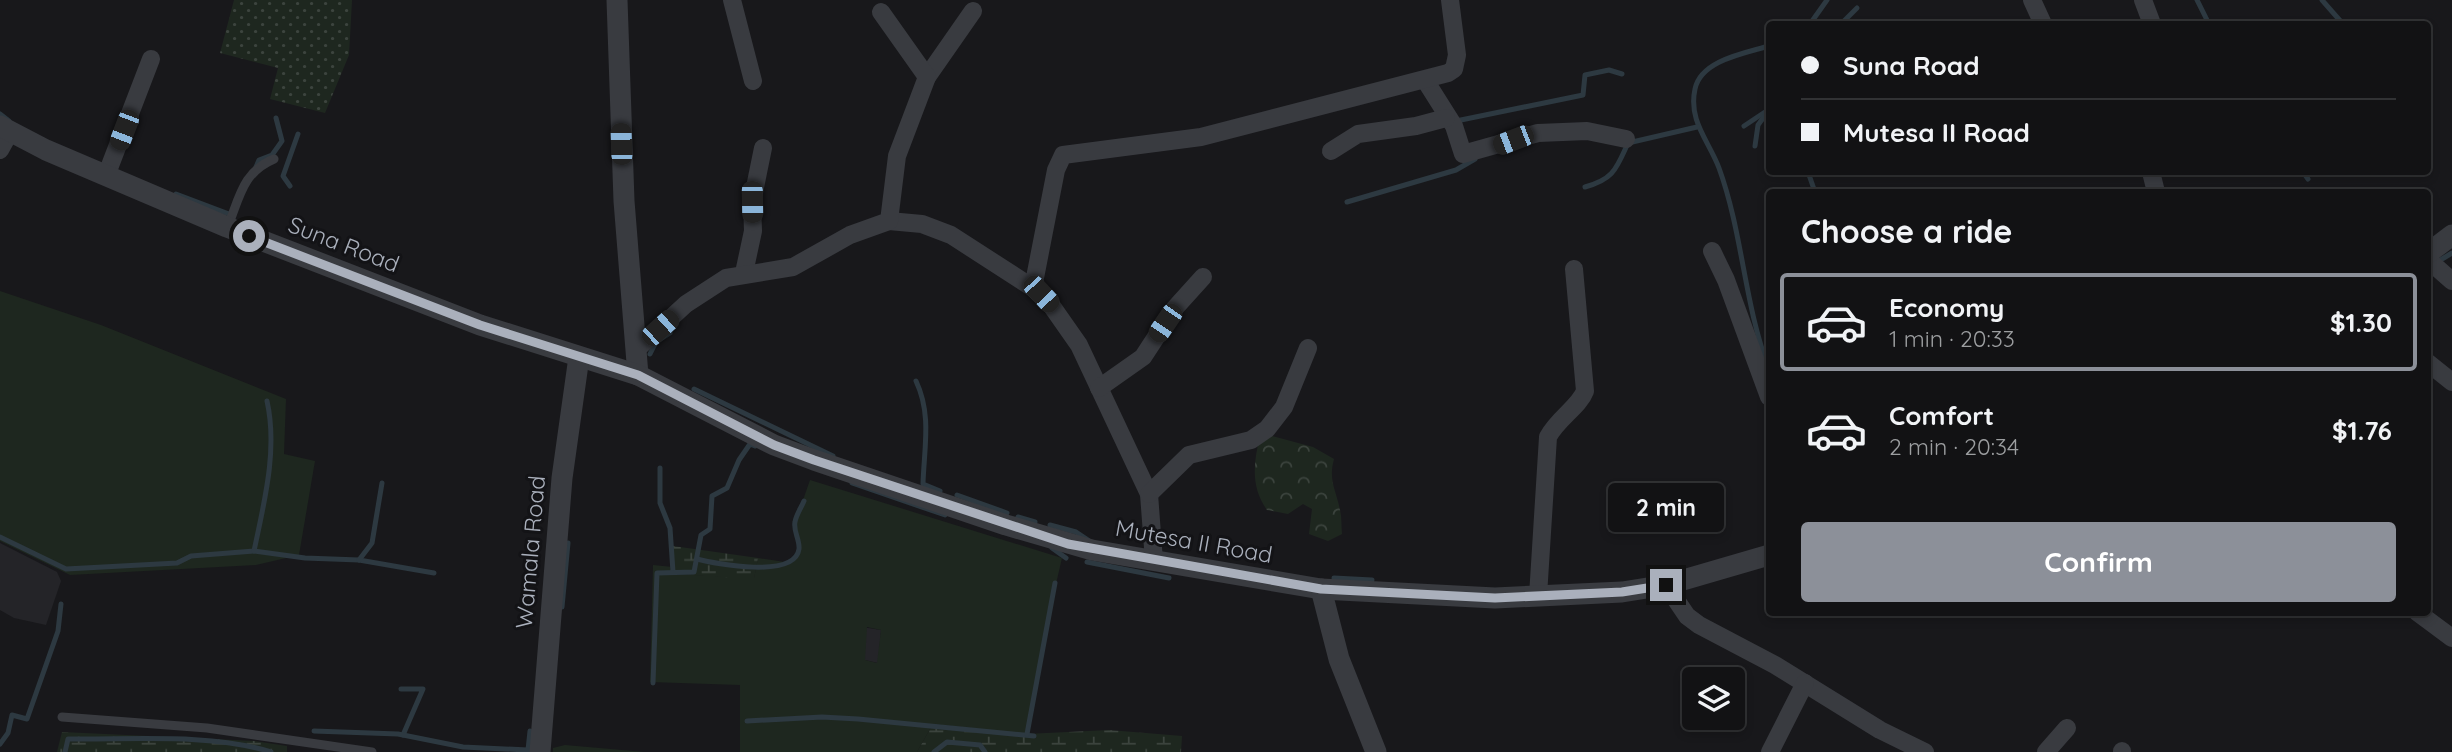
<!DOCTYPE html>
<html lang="en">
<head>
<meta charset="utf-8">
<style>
  body { margin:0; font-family:Quicksand,sans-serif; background:#1f2022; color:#f1f3f6; height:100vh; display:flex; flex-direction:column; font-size:26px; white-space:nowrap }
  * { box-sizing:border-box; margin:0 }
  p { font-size:23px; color:#9c9ea0 }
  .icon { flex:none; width:38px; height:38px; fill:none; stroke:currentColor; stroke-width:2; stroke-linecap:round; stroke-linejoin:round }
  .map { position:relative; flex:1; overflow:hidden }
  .side { position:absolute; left:1766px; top:189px; width:665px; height:427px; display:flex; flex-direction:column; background:#121214; border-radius:7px; box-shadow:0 4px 10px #0003,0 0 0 2px #313234 }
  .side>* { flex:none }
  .guide { position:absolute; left:1766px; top:21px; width:665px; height:154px; border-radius:7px; box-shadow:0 4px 10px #0003,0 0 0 2px #313234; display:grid; align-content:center; height:154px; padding:0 35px; background:#121214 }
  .buttons { position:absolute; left:1682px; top:667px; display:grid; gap:14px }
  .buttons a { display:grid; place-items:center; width:63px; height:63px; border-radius:7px; background:#121214; box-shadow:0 4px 10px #0003,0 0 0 2px #313234; font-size:35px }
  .end { position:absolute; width:32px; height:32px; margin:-16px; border:9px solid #aab0bc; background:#111; box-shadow:0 0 0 4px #111 }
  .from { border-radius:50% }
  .bubble { position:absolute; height:49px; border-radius:7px; background:#121214; box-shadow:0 4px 10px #0003,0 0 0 2px #313234; font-size:23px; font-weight:700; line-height:49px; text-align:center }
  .car { position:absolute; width:21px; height:42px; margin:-21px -10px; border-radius:9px; box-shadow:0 0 5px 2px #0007; background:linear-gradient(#222 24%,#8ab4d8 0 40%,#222 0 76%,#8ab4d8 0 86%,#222 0) }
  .guide b { display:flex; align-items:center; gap:24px; height:66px; font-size:26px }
  .guide b+b { border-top:2px solid #313234 }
  .guide i { width:18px; height:18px; background:#f1f3f6 }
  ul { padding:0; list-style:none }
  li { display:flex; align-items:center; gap:21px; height:98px; margin:0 14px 10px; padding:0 21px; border:4px solid transparent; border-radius:7px }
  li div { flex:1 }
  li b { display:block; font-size:26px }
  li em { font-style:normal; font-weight:700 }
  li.on { border-color:#8c9099 }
  li>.icon { width:63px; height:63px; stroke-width:1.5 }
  h2 { padding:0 35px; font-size:32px; line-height:84px }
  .button { display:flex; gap:14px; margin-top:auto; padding:14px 35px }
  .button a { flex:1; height:80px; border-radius:7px; background:#8c9099; color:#fff; font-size:28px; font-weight:700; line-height:80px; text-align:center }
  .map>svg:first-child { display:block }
  .built { fill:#242428 }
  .grass { fill:#1e271f; fill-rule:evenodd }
  .forest { fill:url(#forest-crowns) }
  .wetland { fill:url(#wetland-marsh) }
  .garden { fill:url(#garden-dots) }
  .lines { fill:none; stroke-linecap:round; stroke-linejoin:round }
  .stream { stroke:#2d3941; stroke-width:5 }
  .service { stroke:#393b40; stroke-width:9 }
  .minor { stroke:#393b40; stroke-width:18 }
  .tertiary { stroke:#393b40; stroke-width:21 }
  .route { stroke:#aab0bc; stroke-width:9 }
  .labels { text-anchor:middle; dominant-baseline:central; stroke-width:6; stroke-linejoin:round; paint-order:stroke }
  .street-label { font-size:23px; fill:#aab0bc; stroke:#131316 }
</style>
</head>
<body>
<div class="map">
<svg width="2452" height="752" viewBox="0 0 2452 752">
  <defs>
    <pattern id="forest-crowns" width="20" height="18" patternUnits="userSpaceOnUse" patternTransform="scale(1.75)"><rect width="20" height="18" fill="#1e271f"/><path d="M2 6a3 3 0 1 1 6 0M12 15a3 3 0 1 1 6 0" fill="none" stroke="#3c443e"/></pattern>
    <pattern id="wetland-marsh" width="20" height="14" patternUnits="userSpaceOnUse" patternTransform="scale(1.75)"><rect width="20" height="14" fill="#1e271f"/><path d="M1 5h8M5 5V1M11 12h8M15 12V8" fill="none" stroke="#3c443e"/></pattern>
    <pattern id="garden-dots" width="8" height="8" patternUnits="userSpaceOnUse" patternTransform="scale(1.75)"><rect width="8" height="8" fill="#1e271f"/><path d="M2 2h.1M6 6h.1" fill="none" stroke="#3c443e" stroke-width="1.8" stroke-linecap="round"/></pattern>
  </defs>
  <rect width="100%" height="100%" fill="#18181b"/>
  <!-- built -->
  <g class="built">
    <polygon points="0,543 57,572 61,581 46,625 14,618 0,610"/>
    <polygon points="843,624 881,630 878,663 865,660"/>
  </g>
  <!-- grass -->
  <g class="grass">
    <polygon points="0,291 101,325 286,399 284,454 315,461 299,555 256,565 70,575 0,541"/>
    <path d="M810 480 1062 558 1041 649 1027 734 933 724 917 752H740V685L650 682 653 565 673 567 670 568 674 574 754 578 758 558 785 562 794 559 799 550 795 523ZM867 627 881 630 877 663 865 660Z"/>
    <polygon points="565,745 645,752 553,752 553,748"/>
  </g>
  <!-- forest -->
  <path class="forest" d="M1272 436 1313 447 1334 459C1328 480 1336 490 1340 510 1342 518 1341 526 1342 534L1328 541 1309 534 1312 509 1303 504 1288 514 1267 510C1251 488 1253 463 1260 437Z"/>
  <!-- wetland -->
  <g class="wetland">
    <polygon points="673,546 758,558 754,579 674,574"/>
    <polygon points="933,724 1027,734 1109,730 1182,736 1181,752 917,752"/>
    <polygon points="62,732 254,741 287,746 287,752 57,752"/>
  </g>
  <!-- garden -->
  <polygon class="garden" points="234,0 352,0 349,55 325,113 270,99 278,68 220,53"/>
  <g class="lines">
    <!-- stream -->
    <g class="stream">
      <polyline points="2197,0 2209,24"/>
      <polyline points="2322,0 2343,24"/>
      <polyline points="1810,24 1827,0"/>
      <polyline points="1841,24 1857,8"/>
      <path d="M1769 46C1746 53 1701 60 1695 89 1688 121 1709 141 1719 168 1743 234 1744 304 1769 369"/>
      <polyline points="0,114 9,121"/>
      <polyline points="1456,121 1583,95 1585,75 1609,70 1622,74"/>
      <polyline points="1744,126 1765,112"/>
      <polyline points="1755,146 1758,125 1769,110"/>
      <polyline points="256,167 259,160 272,155 282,141 276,118"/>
      <polyline points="1808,172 1815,192"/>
      <polyline points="2303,172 2308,179"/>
      <polyline points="290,186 283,176 298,134"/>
      <path d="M1585 187C1614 179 1616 169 1628 143L1697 127"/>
      <polyline points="176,194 229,214 233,212"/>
      <polyline points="1347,202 1456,170 1475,159"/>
      <polyline points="2437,262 2452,253"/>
      <polyline points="650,354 656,342 670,333"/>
      <path d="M916 381C932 415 924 448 923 484L940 491"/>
      <polyline points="694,389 833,456"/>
      <polyline points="660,468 660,503 670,528 673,572"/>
      <polyline points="852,483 945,515"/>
      <polyline points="957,495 1007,513"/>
      <polyline points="1018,517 1035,522"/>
      <polyline points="1050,525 1076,532 1088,540"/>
      <path d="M0 537 66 569 177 563 191 556 254 551C264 503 278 450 267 401"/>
      <polyline points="1052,548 1066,558"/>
      <polyline points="254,551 305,558 359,560 434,573"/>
      <path d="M697 559C716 564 795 579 799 549 800 540 793 531 795 522 796 515 801 508 804 501"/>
      <polyline points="359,560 372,543 382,483"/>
      <polyline points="1087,562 1169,578"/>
      <polyline points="1334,578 1372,580"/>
      <polyline points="562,607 568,543"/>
      <polyline points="653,683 657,573 694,572 701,535 710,529 712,496 727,488 739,460 750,444 755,446"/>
      <polyline points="401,689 423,689 403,735"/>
      <polyline points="747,721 822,717 858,719 1034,736"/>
      <polyline points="314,731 398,734 463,747 528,750 530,731"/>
      <polyline points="1027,734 1055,583"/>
      <polyline points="0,744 8,733 12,715 27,719 58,631 61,604"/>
      <path d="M65 752 68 739C131 740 211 733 271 752"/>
      <polyline points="934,752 947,742 980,745 985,752"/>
    </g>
    <!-- service -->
    <g class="service">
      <path d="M228 226C240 196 243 172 274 159"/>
      <polyline points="62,717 207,728 372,752"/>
    </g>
    <!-- minor -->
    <g class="minor">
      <polyline points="732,0 753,81"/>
      <polyline points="2032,0 2043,24"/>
      <polyline points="2143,0 2152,24"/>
      <polyline points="927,77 973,11"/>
      <polyline points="1425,80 1454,126 1463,154 1538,133 1587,131 1626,139"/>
      <polyline points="0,150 10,132"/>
      <polyline points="1331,151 1358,134 1416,126 1446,118"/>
      <polyline points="2151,172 2156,192"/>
      <polyline points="106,176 151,59"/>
      <polyline points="889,221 922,224 951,235 1033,288 1051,305 1079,345 1149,494 1154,561"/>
      <polyline points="1712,251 1726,280 1769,397"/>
      <polyline points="2427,259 2452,281"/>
      <polyline points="744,273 753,231 752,202 763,148"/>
      <polyline points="1033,288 1056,170 1063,155 1201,137 1448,73 1454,69 1457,55 1450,0"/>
      <polyline points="636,350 686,304 726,278 793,267 850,235 889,221 897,156 927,77 881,12"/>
      <polyline points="2427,362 2452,382"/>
      <polyline points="1099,388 1143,357 1175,308 1203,277"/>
      <polyline points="1149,494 1189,455 1251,440 1267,429 1284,407 1308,348"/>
      <polyline points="1666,585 1687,616 1699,625 1775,665 1880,730 1925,752"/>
      <path d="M1538 596 1548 437C1558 418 1579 407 1585 391L1574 269"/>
      <polyline points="2417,612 2452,638"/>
      <polyline points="1770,752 1805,683"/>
      <polyline points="2046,752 2067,728"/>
      <polyline points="2122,752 2122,751"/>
    </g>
    <!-- tertiary -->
    <g class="tertiary">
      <polyline points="617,0 624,201 638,375"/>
      <polyline points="0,126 46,150 227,227 480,325 638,375 774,445 814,460 1006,525 1092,550 1321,589 1495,598 1622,592 1666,585 1769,555"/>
      <polyline points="2427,254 2452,235"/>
      <polyline points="1321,589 1339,659 1376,752"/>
      <polyline points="540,752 562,478 579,357"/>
    </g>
  </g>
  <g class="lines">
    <!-- route -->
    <polyline class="route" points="249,236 480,325 638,375 774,445 814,460 1068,544 1321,589 1495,598 1622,592 1666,585"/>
  </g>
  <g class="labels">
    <!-- street labels -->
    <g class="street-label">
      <text transform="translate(344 244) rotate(21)">Suna Road</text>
      <text transform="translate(1194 541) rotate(10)">Mutesa II Road</text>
      <text transform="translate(530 552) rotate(-85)">Wamala Road</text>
    </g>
  </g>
</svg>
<div class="buttons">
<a><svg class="icon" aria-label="layers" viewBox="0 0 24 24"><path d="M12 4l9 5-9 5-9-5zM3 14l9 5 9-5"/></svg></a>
</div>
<i class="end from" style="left:249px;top:236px"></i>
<i class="end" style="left:1666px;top:585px"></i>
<div class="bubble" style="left:1608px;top:483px;width:116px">2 min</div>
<i class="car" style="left:124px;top:130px;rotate:201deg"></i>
<i class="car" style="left:1513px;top:140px;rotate:249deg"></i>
<i class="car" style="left:621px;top:144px;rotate:358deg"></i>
<i class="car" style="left:752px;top:202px;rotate:179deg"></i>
<i class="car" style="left:1041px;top:294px;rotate:137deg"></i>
<i class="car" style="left:1165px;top:323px;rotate:214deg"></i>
<i class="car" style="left:660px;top:328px;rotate:48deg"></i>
<div class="guide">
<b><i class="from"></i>Suna Road</b>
<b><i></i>Mutesa II Road</b>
</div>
<section class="side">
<h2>Choose a ride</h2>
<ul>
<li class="on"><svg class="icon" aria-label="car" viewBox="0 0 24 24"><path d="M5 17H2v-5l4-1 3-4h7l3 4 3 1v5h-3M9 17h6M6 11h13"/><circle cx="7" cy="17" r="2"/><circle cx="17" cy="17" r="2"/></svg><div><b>Economy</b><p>1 min · 20:33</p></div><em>$1.30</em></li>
<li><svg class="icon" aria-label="car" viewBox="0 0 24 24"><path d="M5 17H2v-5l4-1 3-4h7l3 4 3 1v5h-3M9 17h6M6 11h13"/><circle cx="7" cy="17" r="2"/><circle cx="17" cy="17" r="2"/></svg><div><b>Comfort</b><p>2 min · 20:34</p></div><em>$1.76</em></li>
</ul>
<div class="button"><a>Confirm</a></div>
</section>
</div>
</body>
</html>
